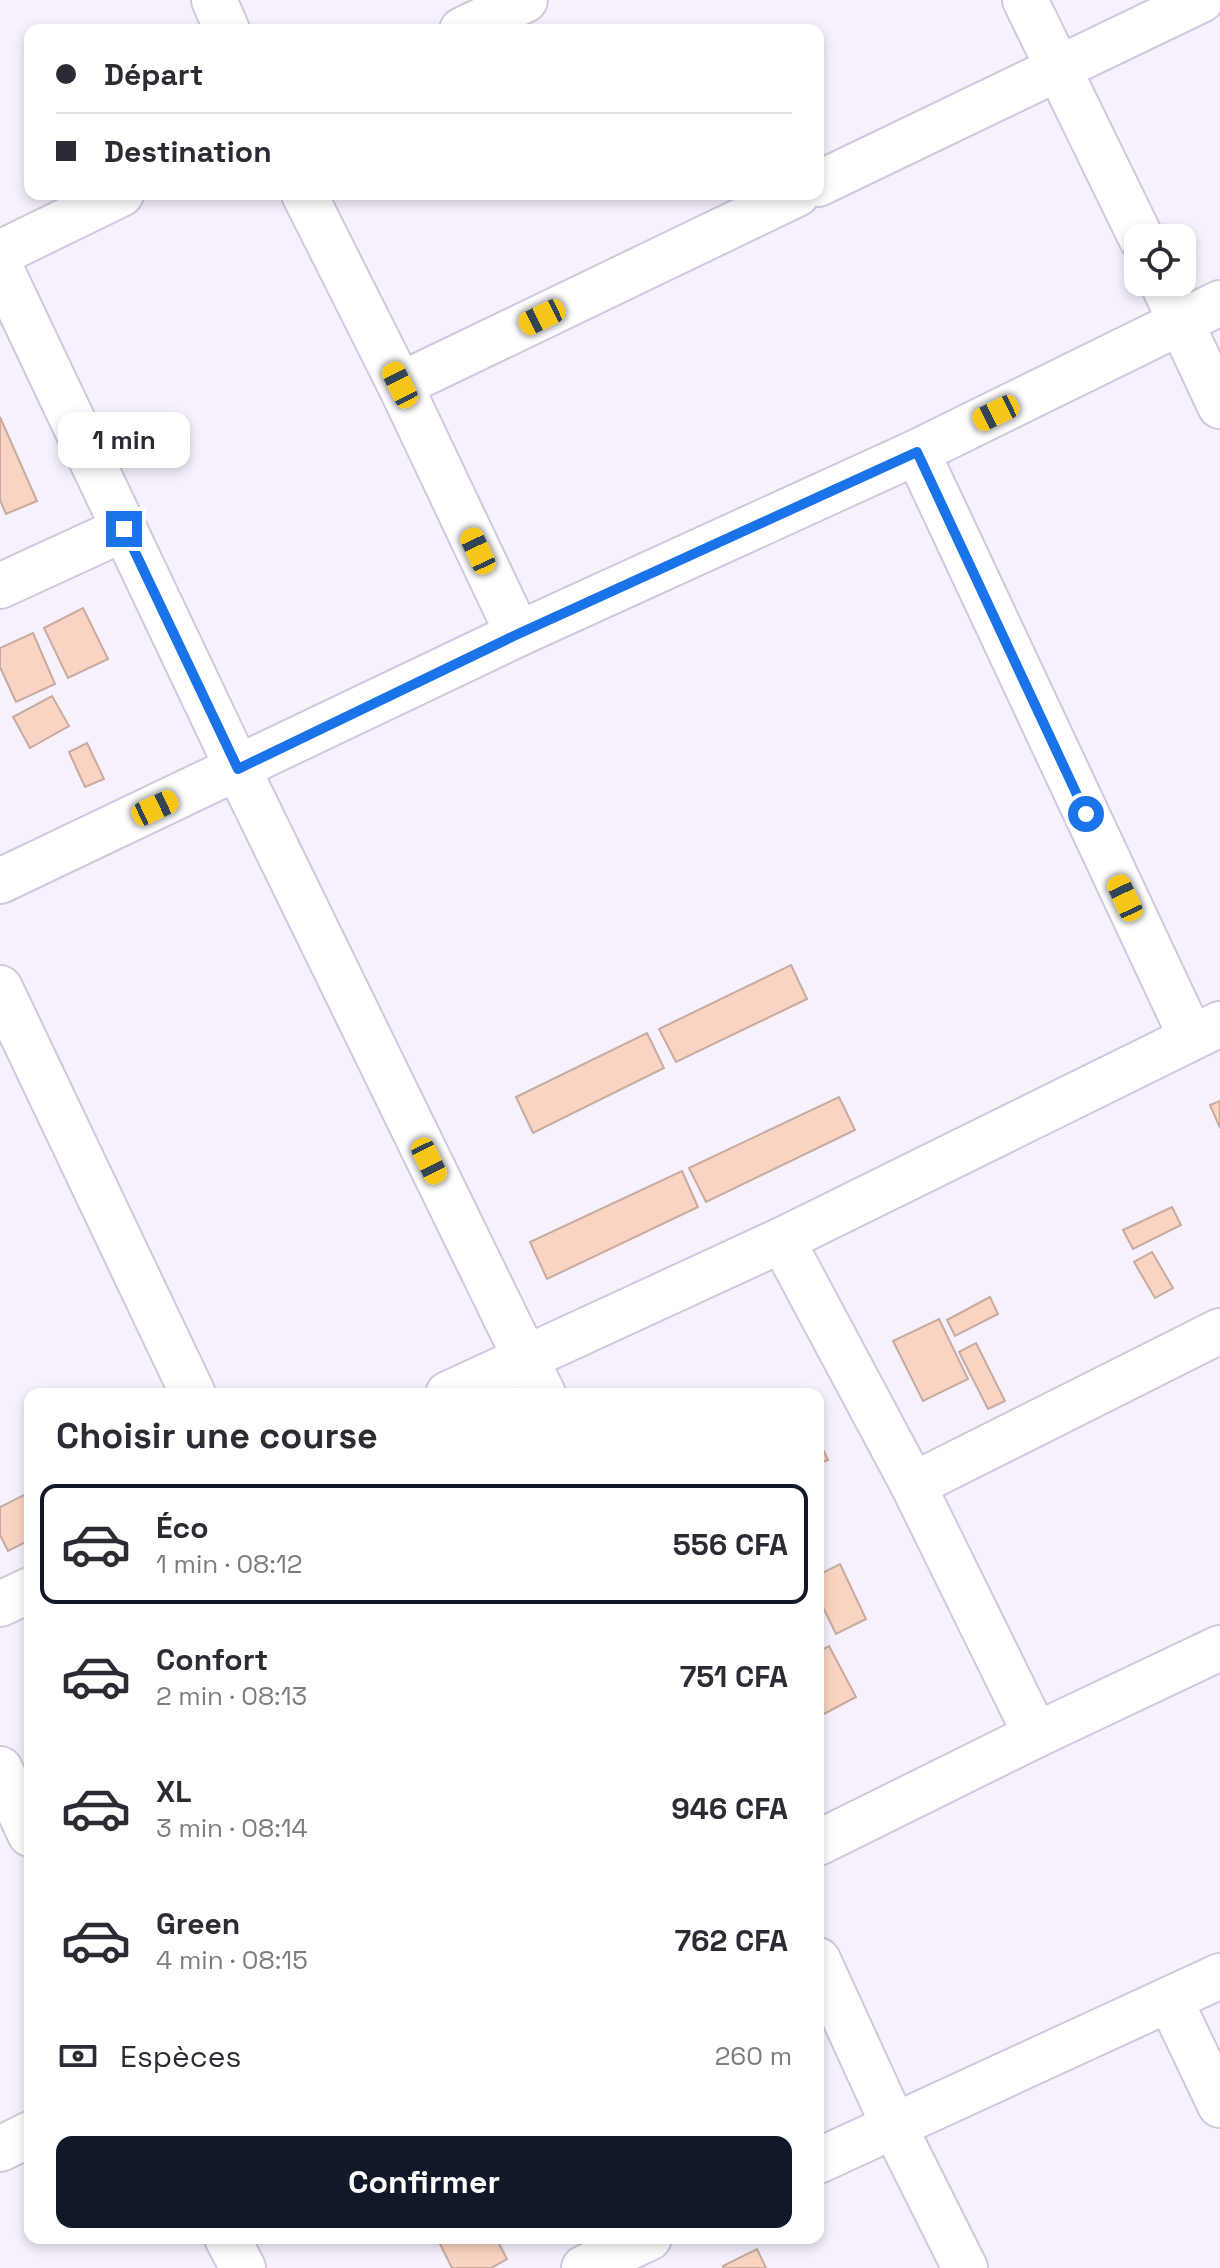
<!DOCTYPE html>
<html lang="fr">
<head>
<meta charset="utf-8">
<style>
  body { margin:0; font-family:"Space Grotesk",sans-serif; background:#f7f7f7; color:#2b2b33; height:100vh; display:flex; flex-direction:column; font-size:30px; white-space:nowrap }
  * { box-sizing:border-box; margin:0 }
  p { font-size:26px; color:#7c7c81 }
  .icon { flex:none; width:44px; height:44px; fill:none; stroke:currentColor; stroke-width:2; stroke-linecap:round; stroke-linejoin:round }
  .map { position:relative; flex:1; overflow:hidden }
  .panel { position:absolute; left:24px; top:1388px; width:800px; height:856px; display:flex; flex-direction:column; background:#fff; border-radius:16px; box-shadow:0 4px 12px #0003 }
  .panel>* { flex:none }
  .guide { position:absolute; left:24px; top:24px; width:800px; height:176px; border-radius:16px; box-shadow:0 4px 12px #0003; display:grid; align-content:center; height:176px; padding:0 32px; background:#fff }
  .controls { position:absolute; left:1124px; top:224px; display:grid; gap:16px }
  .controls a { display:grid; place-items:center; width:72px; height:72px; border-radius:16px; background:#fff; box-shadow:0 4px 12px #0003; font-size:40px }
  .end { position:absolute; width:36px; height:36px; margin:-18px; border:10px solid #1a73e8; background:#fff; box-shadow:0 0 0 4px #fff }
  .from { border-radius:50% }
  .bubble { position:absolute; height:56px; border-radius:16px; background:#fff; box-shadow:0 4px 12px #0003; font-size:26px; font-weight:700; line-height:56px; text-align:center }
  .car { position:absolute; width:24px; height:48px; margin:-24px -12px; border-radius:10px; box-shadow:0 0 6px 2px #0007; background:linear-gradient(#f5c518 24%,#345 0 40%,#f5c518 0 76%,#345 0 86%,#f5c518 0) }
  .guide b { display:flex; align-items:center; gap:28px; height:76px; font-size:30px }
  .guide b+b { border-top:2px solid #e1e1e2 }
  .guide i { width:20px; height:20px; background:#2b2b33 }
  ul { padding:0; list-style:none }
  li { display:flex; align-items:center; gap:24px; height:120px; margin:0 16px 12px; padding:0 16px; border:4px solid transparent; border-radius:16px }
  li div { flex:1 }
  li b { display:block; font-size:30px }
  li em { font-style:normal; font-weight:700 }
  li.selected { border-color:#111827 }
  li>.icon { width:72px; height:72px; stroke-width:1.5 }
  h2 { padding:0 32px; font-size:36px; line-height:96px }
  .pay { display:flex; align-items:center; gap:20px; height:88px; padding:0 32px; font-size:30px }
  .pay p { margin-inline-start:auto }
  .primary-button { display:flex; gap:16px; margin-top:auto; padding:16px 32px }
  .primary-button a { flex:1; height:92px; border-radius:16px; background:#111827; color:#fff; font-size:32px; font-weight:700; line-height:92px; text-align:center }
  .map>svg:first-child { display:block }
  .building { fill:#fad4c2; stroke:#c7ab9e; stroke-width:2 }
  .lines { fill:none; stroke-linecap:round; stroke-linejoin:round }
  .minor-casing { stroke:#d2c7e0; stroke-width:48 }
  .minor { stroke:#fff; stroke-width:44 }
  .route { stroke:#1a73e8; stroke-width:10 }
</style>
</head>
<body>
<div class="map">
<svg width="1220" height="2268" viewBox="0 0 1220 2268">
  <rect width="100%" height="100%" fill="#f6f1fc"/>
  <!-- building -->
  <g class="building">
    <polygon points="0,417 37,501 6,514 0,500"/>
    <polygon points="83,608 108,659 68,678 44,628"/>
    <polygon points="33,633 55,684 16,702 0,667 0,648"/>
    <polygon points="52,696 69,726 30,748 13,717"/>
    <polygon points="87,743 104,779 85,787 69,752"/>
    <polygon points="791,965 807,999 676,1062 659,1029"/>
    <polygon points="647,1033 664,1068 533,1133 516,1097"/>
    <polygon points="839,1097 855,1130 706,1202 689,1168"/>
    <polygon points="1220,1101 1220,1128 1210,1105"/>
    <polygon points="682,1171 698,1207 547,1279 530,1242"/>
    <polygon points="1172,1207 1181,1225 1133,1249 1123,1230"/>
    <polygon points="1152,1252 1173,1288 1155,1298 1134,1262"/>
    <polygon points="990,1297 998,1314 955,1336 947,1320"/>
    <polygon points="939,1319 968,1379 923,1401 893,1341"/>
    <polygon points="976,1343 1005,1401 988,1409 959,1352"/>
    <polygon points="818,1439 828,1460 818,1464"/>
    <polygon points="30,1492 30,1540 8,1551 0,1535 0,1507"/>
    <polygon points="840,1564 866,1619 836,1634 818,1597 818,1575"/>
    <polygon points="829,1646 856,1697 820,1716 818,1652"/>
    <polygon points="437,2238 496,2238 507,2259 491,2268 452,2268"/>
    <polygon points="757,2249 766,2268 724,2268 723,2266"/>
  </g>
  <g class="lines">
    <!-- minor casing -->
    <g class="minor-casing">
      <g id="minor">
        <polyline points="214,0 227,30"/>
        <polyline points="1025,0 1141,238"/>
        <polyline points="462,30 525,0"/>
        <polyline points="818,184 1201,0"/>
        <polyline points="304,194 400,385 518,634"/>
        <polyline points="0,253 121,194"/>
        <polyline points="0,267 238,769 543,1394"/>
        <polyline points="1162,282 1220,406"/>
        <polyline points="400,385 797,194"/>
        <polyline points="917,452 1191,1037"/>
        <polyline points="0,586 124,529"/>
        <polyline points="0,881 518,634 917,452 1220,303"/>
        <polyline points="0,988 193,1394"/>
        <polyline points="782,1240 913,1485 1036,1735"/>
        <polyline points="448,1394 782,1240 1220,1024"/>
        <polyline points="913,1485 1220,1331"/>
        <polyline points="0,1604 30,1590"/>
        <polyline points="0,1769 30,1834"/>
        <polyline points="818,1843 1036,1735 1220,1648"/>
        <polyline points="818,1960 894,2126 965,2268"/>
        <polyline points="1170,2000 1220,2105"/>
        <polyline points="0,2149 30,2134"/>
        <polyline points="818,2161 1220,1976"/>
        <polyline points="227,2238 243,2268"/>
        <polyline points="584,2268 649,2238"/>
      </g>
    </g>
    <!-- minor -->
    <use href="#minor" class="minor"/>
  </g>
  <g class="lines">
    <!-- route -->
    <polyline class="route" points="124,529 238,769 518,634 917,452 1086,814"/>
  </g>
</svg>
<div class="controls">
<a><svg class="icon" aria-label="locate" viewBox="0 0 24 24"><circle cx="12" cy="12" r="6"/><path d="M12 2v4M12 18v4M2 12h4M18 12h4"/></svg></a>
</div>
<i class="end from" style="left:1086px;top:814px"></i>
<i class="end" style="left:124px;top:529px"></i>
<div class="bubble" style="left:58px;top:412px;width:132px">1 min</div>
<i class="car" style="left:542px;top:317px;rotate:244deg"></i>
<i class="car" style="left:400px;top:385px;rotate:333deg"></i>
<i class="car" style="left:996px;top:413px;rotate:244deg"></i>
<i class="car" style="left:478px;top:551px;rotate:335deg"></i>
<i class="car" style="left:155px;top:808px;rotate:65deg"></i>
<i class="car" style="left:1125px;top:898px;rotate:335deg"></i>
<i class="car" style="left:429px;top:1161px;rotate:154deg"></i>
<div class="guide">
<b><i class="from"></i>Départ</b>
<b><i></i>Destination</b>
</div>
<section class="panel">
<h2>Choisir une course</h2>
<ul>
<li class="selected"><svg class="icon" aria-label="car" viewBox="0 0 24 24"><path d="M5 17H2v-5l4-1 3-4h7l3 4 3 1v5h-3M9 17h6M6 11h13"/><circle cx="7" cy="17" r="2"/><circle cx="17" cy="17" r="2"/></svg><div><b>Éco</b><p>1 min · 08:12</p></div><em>556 CFA</em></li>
<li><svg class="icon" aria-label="car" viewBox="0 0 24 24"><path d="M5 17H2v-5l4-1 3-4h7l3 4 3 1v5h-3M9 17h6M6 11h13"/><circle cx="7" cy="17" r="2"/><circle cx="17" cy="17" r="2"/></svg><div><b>Confort</b><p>2 min · 08:13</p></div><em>751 CFA</em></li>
<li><svg class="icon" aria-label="car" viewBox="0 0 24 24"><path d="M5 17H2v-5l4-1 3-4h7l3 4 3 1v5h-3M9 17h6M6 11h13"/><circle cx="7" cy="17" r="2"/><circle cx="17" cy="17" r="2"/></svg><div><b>XL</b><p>3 min · 08:14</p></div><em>946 CFA</em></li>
<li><svg class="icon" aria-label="car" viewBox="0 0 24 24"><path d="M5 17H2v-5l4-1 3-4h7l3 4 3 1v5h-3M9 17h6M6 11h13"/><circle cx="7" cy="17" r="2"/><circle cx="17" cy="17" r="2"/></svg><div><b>Green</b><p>4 min · 08:15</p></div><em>762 CFA</em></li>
</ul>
<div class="pay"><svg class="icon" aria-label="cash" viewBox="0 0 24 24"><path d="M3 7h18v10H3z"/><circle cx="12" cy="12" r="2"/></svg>Espèces<p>260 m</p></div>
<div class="primary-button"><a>Confirmer</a></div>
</section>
</div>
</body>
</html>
